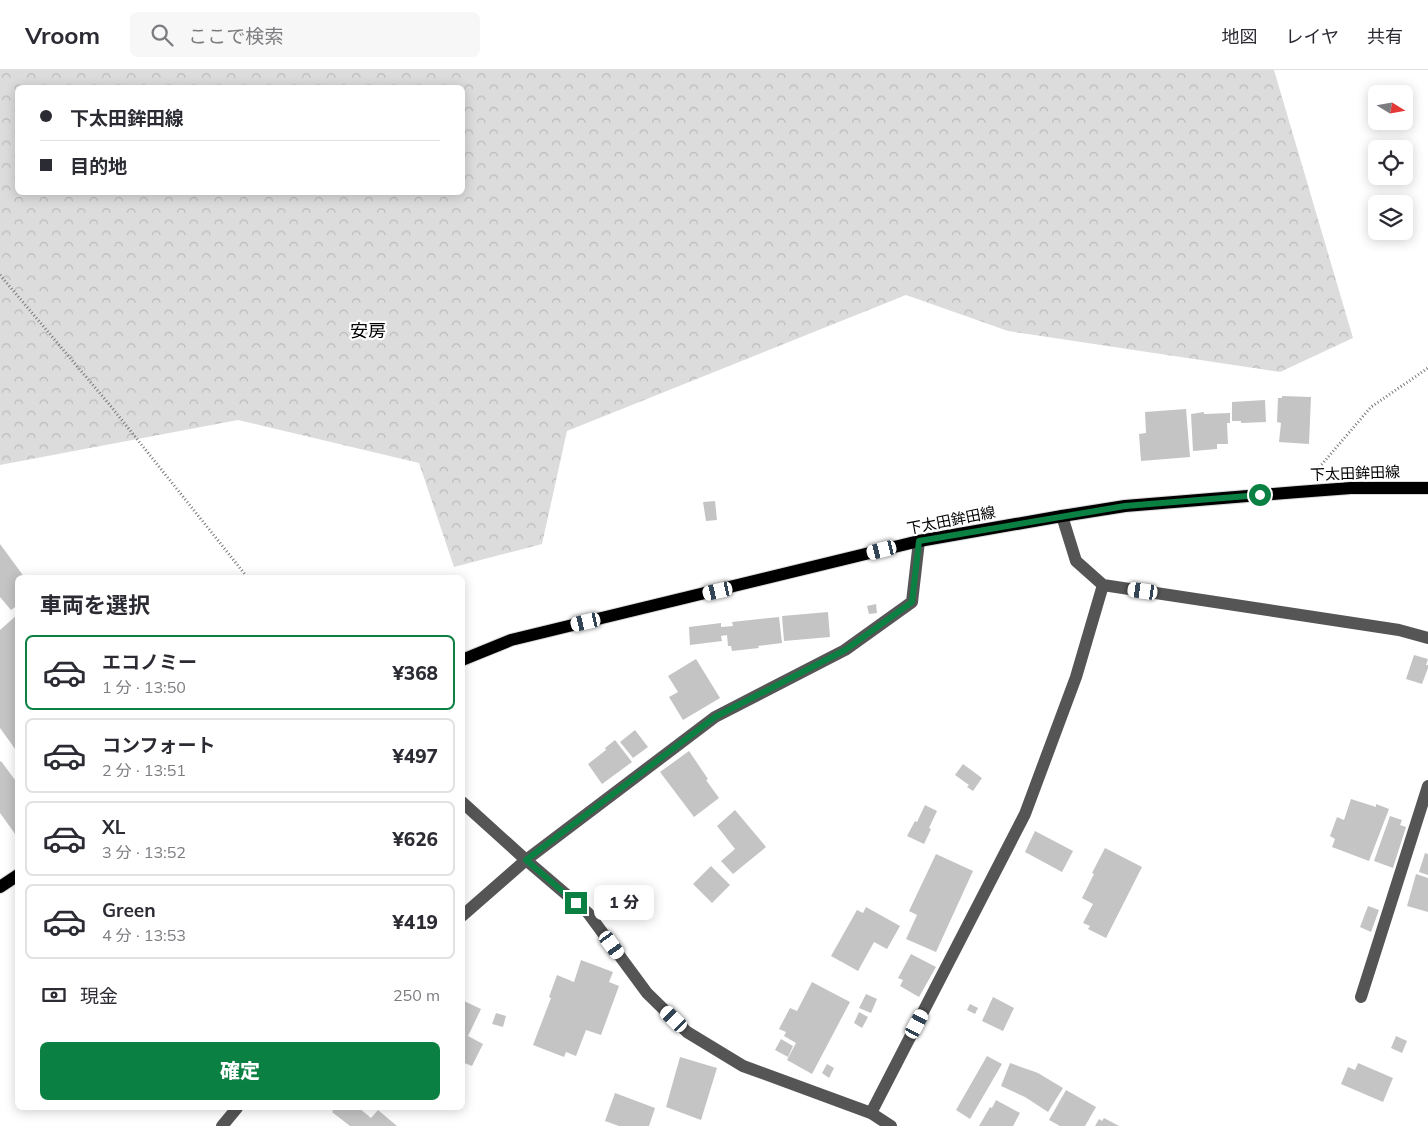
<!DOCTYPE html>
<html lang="ja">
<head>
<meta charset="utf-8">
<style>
  body { margin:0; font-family:Mulish,"Noto Sans JP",sans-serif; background:#f7f7f7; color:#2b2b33; height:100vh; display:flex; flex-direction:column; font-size:19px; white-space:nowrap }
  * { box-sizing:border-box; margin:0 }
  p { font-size:16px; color:#7c7c81 }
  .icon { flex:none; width:28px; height:28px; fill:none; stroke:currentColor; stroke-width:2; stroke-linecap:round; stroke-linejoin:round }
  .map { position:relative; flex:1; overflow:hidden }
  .side { position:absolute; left:15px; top:505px; width:450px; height:535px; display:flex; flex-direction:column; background:#fff; border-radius:8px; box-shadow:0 2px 12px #0003 }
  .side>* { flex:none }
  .guide { position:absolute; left:15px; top:15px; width:450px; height:110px; border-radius:8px; box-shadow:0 2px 12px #0003; display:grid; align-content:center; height:110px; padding:0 25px; background:#fff }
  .needle { width:32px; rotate:101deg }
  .buttons { position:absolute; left:1368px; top:15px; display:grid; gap:10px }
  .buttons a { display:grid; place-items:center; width:45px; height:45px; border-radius:8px; background:#fff; box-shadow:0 2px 12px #0003; font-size:25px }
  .end { position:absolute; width:22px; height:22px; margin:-11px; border:6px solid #0b8043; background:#fff; box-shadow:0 0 0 2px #fff }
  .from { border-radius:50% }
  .bubble { position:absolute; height:35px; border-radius:8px; background:#fff; box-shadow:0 2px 12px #0003; font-size:16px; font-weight:800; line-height:35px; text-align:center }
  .car { position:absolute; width:15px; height:30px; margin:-15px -8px; border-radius:6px; box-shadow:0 0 4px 1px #0007; background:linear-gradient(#fff 24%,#345 0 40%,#fff 0 76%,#345 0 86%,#fff 0) }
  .guide b { display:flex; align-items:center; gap:18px; height:48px; font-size:19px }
  .guide b+b { border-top:1px solid #e1e1e2 }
  .guide i { width:12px; height:12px; background:#2b2b33 }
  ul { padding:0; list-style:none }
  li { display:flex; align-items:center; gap:15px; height:75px; margin:0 10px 8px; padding:0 15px; border:2px solid #e1e1e2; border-radius:8px }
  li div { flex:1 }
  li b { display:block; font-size:19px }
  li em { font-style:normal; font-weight:800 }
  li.on { border-color:#0b8043 }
  li>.icon { width:45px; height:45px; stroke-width:1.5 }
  h2 { padding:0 25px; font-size:22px; line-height:60px }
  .pay { display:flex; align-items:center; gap:12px; height:55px; padding:0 25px; font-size:19px }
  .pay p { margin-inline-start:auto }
  .cta { display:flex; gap:10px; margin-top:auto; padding:10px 25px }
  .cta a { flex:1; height:58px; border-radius:8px; background:#0b8043; color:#fff; font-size:20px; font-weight:800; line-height:58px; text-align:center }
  header { display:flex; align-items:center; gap:30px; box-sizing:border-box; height:70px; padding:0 25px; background:#fff; border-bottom:1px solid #e1e1e2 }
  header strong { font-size:24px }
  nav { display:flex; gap:28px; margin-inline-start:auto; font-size:18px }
  .search { width:350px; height:45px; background:#f7f7f7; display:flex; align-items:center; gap:12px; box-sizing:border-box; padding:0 18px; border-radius:8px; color:#7c7c81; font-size:19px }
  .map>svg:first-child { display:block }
  .forest { fill:url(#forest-crowns); fill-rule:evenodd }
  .building { fill:#c4c4c4 }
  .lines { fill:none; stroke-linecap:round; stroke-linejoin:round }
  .major-casing { stroke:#dbdbdb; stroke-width:14 }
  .path { stroke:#777; stroke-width:3; stroke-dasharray:1 2.5; stroke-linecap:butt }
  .minor { stroke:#555; stroke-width:12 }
  .major { stroke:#000; stroke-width:12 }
  .route { stroke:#0b8043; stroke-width:6 }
  .labels { text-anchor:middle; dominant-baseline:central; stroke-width:4.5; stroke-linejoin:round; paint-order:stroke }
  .street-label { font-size:15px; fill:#000; stroke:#fff }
  .quarter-label { font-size:18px; fill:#000; stroke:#fff }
</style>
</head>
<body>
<header>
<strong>Vroom</strong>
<div class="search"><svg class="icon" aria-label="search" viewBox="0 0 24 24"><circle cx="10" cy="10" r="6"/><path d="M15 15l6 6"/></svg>ここで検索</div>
<nav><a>地図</a><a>レイヤ</a><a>共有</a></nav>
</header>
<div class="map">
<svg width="1428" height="1056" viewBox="0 0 1428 1056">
  <defs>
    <pattern id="forest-crowns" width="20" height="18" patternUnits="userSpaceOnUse" patternTransform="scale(1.25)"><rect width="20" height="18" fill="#dcdcdc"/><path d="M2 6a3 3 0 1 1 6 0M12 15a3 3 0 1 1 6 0" fill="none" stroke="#bbb"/></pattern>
  </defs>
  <rect width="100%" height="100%" fill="#fff"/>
  <!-- forest -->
  <path class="forest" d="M0 0H1274L1353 268 1280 302 1008 261 906 225 567 361 542 474 454 497 419 393 238 350 0 395ZM18 18H462V122H18Z"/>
  <!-- building -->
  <g class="building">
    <polygon points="1282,326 1311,327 1309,374 1279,372 1281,353 1277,352 1278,328 1282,328"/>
    <polygon points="1265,330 1266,352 1241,353 1241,351 1232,351 1232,332"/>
    <polygon points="1186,339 1190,387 1141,391 1139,364 1146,363 1145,342"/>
    <polygon points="1204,342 1204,344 1230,343 1230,353 1227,353 1228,374 1217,374 1217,379 1193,381 1191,344"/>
    <polygon points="715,431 717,450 706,451 703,432"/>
    <polygon points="0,474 25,508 18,508 18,535 11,540 0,527"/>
    <polygon points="876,534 877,543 869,544 867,536"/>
    <polygon points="828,542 830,567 784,571 782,546"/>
    <polygon points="18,544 18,683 0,658 0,560"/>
    <polygon points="779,547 782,573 758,576 759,578 732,581 731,576 728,576 727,565 721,566 722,571 690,575 689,557 721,553 721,557 733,556 732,552"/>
    <polygon points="1414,585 1428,589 1426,595 1428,595 1428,598 1422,614 1406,609"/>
    <polygon points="696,589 720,628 683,650 669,627 678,622 668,606"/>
    <polygon points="635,660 648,677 633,688 620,672"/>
    <polygon points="615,670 632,692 602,714 588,694 606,680 605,678"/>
    <polygon points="689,681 708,709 706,710 719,728 694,747 660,702"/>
    <polygon points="1,691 18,714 18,768 0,743 0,692"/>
    <polygon points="963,694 982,708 973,721 967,717 969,715 955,705"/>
    <polygon points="1351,729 1376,737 1376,734 1389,739 1369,791 1332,777 1335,769 1330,766 1337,747 1344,750"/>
    <polygon points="925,735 937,741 929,758 931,759 924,774 907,766 915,751 917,752"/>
    <polygon points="735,740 766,777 733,804 721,791 735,779 717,756"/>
    <polygon points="1390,746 1402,750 1400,755 1406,757 1393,798 1374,791"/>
    <polygon points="1035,761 1073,781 1062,802 1025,782"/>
    <polygon points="1105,778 1142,797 1106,868 1088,859 1090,856 1083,853 1093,834 1082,828 1094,804 1092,803"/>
    <polygon points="1425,783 1428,784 1428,805 1419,802"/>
    <polygon points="936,784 973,801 936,882 906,869 917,845 909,841"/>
    <polygon points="711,796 730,815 712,833 693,814"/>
    <polygon points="1416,804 1428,808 1428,842 1407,836"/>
    <polygon points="1368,836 1379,840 1371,862 1360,857"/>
    <polygon points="866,837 900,856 887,879 874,872 858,901 831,886 857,840 863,843"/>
    <polygon points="911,884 936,897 919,927 900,916 903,910 898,908"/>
    <polygon points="581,890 613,902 609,912 619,916 601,965 586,960 576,986 566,982 564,987 533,975 551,928 549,927 557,905 574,912"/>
    <polygon points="812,912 850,932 812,1004 787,990 796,973 784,966 786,962 779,959 790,938 797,941"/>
    <polygon points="866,924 877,929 871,943 859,938"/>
    <polygon points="993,927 1014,938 1003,961 982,951"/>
    <polygon points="462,930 481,939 468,966 483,974 472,996 462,992 462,972 464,969 462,969"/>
    <polygon points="970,934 978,938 975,944 967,940"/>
    <polygon points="859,942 868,947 862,958 854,953"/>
    <polygon points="496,943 506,946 503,957 492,954"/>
    <polygon points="1396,966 1407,971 1402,983 1391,978"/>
    <polygon points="781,969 793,976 788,987 775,980"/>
    <polygon points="987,986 1002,994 970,1049 956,1040"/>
    <polygon points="680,987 717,998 701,1050 666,1037"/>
    <polygon points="1010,993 1038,1003 1063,1018 1048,1042 1025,1027 1001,1016"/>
    <polygon points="1358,993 1393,1008 1383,1032 1341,1014 1348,997 1355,1000"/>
    <polygon points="827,994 834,998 829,1008 822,1003"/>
    <polygon points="1066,1020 1096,1037 1085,1056 1060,1056 1049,1050"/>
    <polygon points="615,1023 655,1038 649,1056 619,1056 605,1051"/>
    <polygon points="996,1030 1020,1043 1013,1056 979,1056 990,1037 992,1038"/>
    <polygon points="335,1038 359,1038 371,1048 378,1040 397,1056 350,1056 332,1042"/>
    <polygon points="1104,1048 1119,1056 1095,1056 1099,1049 1102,1051"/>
  </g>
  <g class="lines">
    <!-- major casing -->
    <g class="major-casing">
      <g id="major">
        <polyline points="462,590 511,570 919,471 1062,446 1125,436 1298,422 1351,418 1428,418"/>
        <polyline points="0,817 18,805"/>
      </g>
    </g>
    <!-- path -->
    <g class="path">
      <polyline points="0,205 109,334 248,508"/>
      <polyline points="1317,400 1371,337 1428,298"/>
    </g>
    <!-- minor -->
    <g class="minor">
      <polyline points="1062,446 1076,491 1103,515 1399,560 1428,568"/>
      <polyline points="462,732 526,790 588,843 647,923 687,962 743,996 871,1043 891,1056"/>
      <polyline points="462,846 526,790 715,647 845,580 912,532 919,471"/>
      <polyline points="1361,927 1428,716"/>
      <polyline points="871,1043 1025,744 1076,607 1103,515"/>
      <polyline points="222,1056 237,1038"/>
    </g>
    <!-- major -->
    <use href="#major" class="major"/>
  </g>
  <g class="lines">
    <!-- route -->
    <polyline class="route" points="576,833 526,790 715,647 845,580 912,532 919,471 1125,436 1260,425"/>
  </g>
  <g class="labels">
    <!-- street labels -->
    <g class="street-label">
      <text transform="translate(1355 403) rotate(-2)">下太田鉾田線</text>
      <text transform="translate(951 450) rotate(-11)">下太田鉾田線</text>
    </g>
    <!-- quarter labels -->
    <g class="quarter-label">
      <text x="368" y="260">安房</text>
    </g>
  </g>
</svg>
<div class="buttons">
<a><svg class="needle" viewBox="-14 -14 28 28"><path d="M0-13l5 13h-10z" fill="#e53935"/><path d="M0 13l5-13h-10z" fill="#7c7c81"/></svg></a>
<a><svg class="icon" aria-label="locate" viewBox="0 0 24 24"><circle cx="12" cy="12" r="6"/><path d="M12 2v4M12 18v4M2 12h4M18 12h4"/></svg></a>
<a><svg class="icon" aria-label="layers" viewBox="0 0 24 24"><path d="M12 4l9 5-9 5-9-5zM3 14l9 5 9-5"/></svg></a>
</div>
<i class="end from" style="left:1260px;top:425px"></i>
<i class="end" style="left:576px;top:833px"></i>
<div class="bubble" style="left:594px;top:815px;width:60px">1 分</div>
<i class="car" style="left:882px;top:480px;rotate:256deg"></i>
<i class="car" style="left:718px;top:521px;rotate:257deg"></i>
<i class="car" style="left:1143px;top:521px;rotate:278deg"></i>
<i class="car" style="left:586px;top:552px;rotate:257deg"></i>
<i class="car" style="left:612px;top:875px;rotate:144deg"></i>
<i class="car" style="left:674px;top:949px;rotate:314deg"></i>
<i class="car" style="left:917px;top:954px;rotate:28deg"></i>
<div class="guide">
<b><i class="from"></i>下太田鉾田線</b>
<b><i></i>目的地</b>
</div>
<section class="side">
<h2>車両を選択</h2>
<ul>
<li class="on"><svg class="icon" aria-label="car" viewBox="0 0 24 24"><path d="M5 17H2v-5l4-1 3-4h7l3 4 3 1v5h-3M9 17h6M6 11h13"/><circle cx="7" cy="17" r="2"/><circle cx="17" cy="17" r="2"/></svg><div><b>エコノミー</b><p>1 分 · 13:50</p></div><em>¥368</em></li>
<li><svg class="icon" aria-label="car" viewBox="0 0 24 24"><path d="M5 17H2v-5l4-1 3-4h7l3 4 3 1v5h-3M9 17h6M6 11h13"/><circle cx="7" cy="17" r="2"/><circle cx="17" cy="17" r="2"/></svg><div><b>コンフォート</b><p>2 分 · 13:51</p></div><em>¥497</em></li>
<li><svg class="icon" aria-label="car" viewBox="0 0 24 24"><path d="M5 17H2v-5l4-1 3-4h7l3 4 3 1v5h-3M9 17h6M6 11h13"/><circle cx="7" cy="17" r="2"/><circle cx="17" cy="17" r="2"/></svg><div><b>XL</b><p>3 分 · 13:52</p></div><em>¥626</em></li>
<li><svg class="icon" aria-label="car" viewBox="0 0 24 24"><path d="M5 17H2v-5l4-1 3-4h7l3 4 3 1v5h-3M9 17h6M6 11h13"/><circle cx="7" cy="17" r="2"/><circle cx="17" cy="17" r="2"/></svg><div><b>Green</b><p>4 分 · 13:53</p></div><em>¥419</em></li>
</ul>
<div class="pay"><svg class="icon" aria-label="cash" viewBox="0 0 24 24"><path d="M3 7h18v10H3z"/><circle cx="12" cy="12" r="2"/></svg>現金<p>250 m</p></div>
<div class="cta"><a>確定</a></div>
</section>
</div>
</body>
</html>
